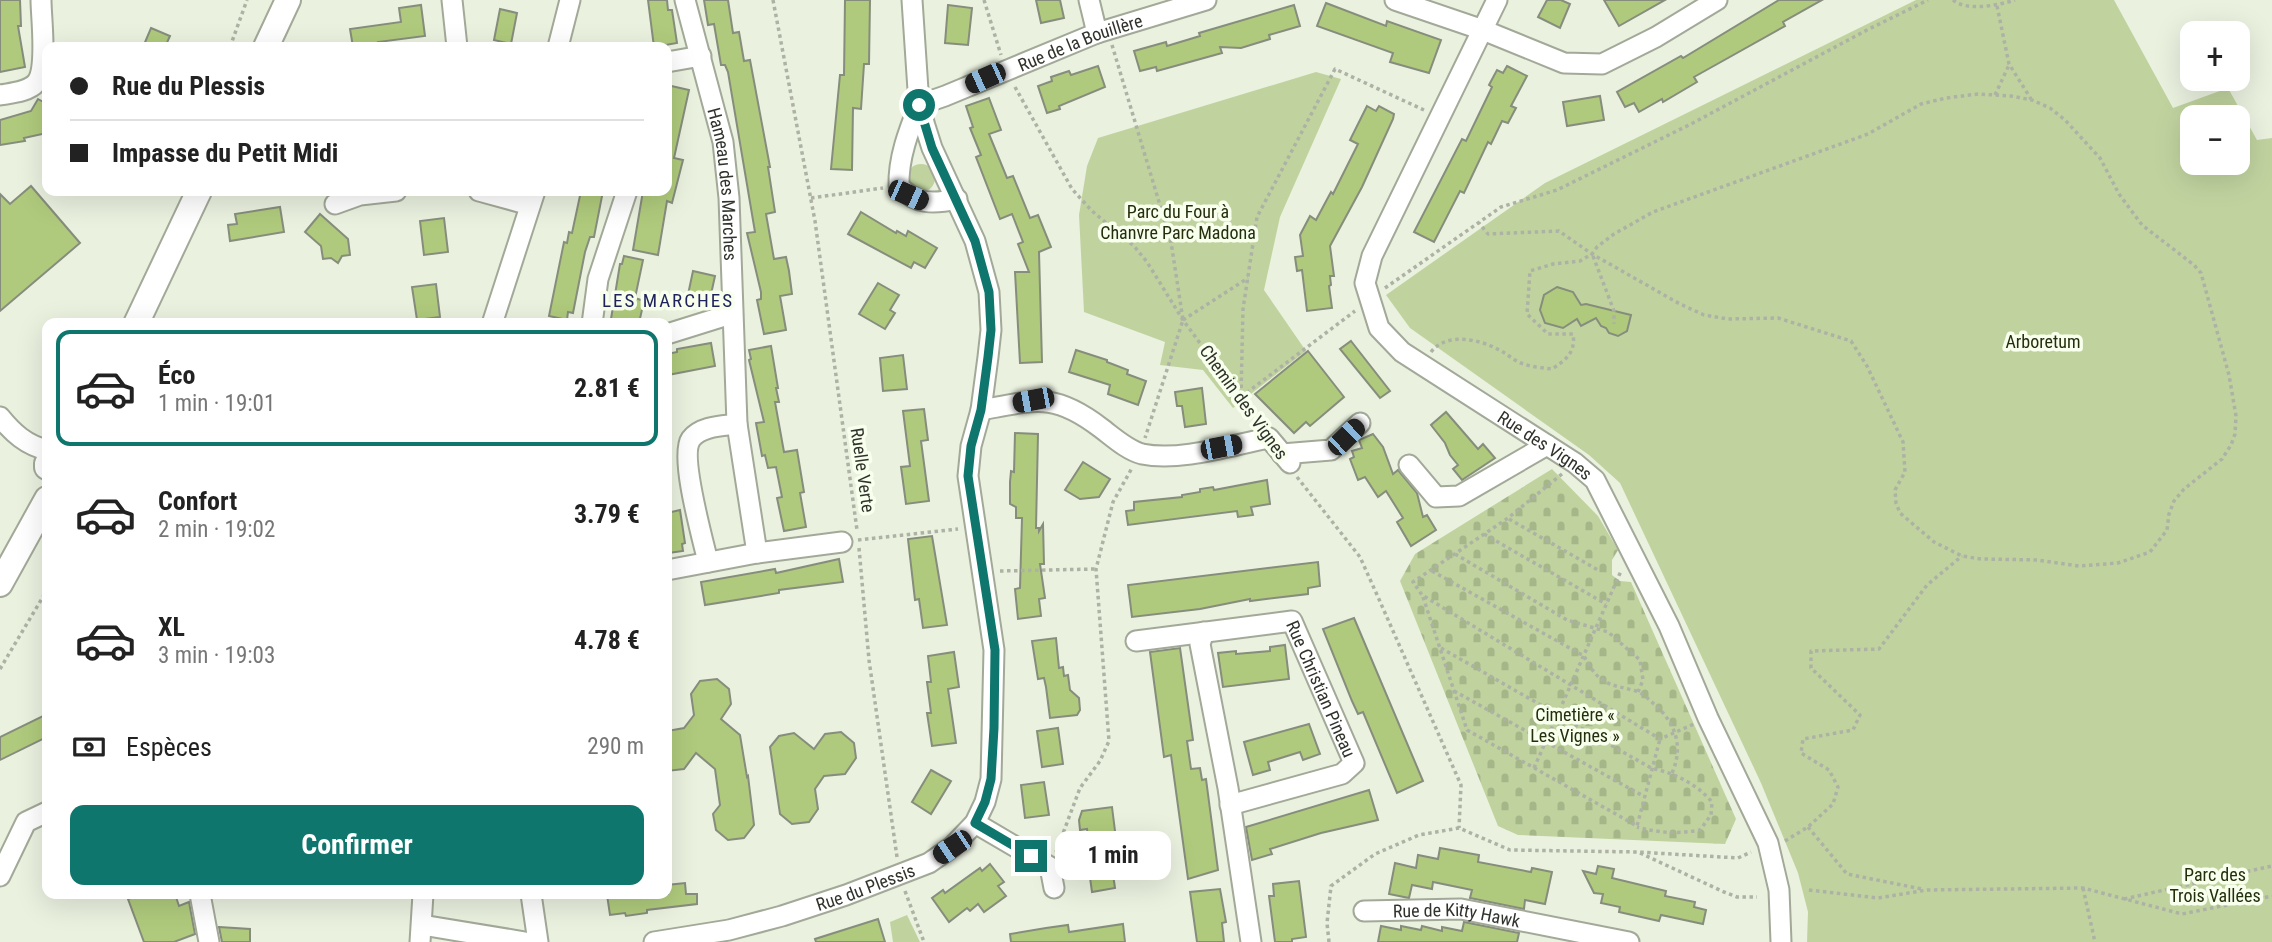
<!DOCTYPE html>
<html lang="fr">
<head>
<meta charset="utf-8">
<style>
  body { margin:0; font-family:"Roboto Condensed",sans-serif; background:#f2f2f2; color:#222; height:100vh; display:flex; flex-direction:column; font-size:26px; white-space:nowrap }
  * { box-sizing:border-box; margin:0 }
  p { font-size:23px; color:#767676 }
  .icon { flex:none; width:38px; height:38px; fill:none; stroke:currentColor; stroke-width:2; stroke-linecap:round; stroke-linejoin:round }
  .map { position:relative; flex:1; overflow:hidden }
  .details { position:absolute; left:42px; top:318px; width:630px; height:581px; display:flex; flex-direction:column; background:#fff; border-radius:14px; box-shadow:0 7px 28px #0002 }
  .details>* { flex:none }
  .guide { position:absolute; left:42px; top:42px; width:630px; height:154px; border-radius:14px; box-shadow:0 7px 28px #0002; display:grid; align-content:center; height:154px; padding:0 28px; background:#fff }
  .tools { position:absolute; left:2180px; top:21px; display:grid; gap:14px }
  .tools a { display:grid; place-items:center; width:70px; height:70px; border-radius:14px; background:#fff; box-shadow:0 7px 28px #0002; font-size:35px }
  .end { position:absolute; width:32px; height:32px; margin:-16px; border:9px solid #0f766e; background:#fff; box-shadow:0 0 0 4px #fff }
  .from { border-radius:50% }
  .bubble { position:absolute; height:49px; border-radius:14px; background:#fff; box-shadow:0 7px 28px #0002; font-size:23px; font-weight:700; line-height:49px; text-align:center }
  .car { position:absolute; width:21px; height:42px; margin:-21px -10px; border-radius:9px; box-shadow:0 0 5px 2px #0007; background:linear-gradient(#222 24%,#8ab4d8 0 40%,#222 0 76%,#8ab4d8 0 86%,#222 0) }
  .guide b { display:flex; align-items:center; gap:24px; height:66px; font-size:26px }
  .guide b+b { border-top:2px solid #e0e0e0 }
  .guide i { width:18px; height:18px; background:#222 }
  ul { padding:12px 0 0; list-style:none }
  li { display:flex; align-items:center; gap:21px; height:116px; margin:0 14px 10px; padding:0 14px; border:4px solid transparent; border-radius:14px }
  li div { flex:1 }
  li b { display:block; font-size:26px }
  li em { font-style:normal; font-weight:700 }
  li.active { border-color:#0f766e }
  li>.icon { width:63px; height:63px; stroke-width:1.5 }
  .pay { display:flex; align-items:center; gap:18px; height:77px; padding:0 28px; font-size:26px }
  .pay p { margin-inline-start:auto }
  .action { display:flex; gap:14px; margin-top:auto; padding:14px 28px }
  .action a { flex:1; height:80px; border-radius:14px; background:#0f766e; color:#fff; font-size:28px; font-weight:700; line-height:80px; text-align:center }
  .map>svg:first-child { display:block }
  .green { fill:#c0d39f; fill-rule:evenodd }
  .cemetery { fill:url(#cemetery-stones) }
  .building { fill:#afca7c; stroke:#868d7d; stroke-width:2 }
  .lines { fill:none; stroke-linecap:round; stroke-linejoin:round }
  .minor-casing { stroke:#a2a998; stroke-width:23 }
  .major-casing { stroke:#a2a998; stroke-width:28 }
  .path { stroke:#adb2a4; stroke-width:3.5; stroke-dasharray:3.5 3.5; stroke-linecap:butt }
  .minor { stroke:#fff; stroke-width:19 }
  .major { stroke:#fff; stroke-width:24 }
  .route { stroke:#0f766e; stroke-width:9 }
  .labels { text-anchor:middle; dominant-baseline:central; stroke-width:7; stroke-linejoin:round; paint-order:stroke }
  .street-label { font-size:18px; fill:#30332c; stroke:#f8ffed }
  .park-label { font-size:18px; fill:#242e0d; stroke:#f8ffed }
  .neighbourhood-label { font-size:19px; letter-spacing:2px; fill:#1f235c; stroke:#f8ffed }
</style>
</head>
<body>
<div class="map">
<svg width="2272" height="942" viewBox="0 0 2272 942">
  <defs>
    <pattern id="cemetery-stones" width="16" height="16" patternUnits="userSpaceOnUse" patternTransform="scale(1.75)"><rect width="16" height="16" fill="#c0d39f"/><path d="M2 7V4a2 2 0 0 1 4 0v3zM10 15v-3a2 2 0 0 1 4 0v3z" fill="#a5b689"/></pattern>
  </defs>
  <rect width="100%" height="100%" fill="#eaf1df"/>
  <!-- green -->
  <g class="green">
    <path d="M1916 0H2114L2173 108 2228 88 2257 140 2272 138V942H1807L1808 912 1798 873 1761 783 1620 483 1589 455 1410 328 1386 295 1545 183ZM2193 117H2238V163H2193Z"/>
    <polygon points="1316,72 1341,79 1280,217 1264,290 1306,351 1233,408 1203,370 1160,365 1165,342 1084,312 1079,215 1087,166 1098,138"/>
    <circle cx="921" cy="178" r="14"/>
    <polygon points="907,915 920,942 893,942 890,922"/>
  </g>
  <!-- cemetery -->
  <polygon class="cemetery" points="1552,469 1598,516 1618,550 1612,560 1612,575 1620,581 1631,582 1736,819 1725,844 1518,835 1498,826 1400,581 1415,554"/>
  <!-- building -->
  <g class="building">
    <polygon points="0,0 20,0 21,26 18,26 25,67 0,72"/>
    <polygon points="648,0 667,0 668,10 672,10 677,43 654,47"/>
    <polygon points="704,0 728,0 733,33 739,32 744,61 750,60 770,167 768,167 775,212 766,214 774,259 786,257 789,271 792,294 780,296 786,330 764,334 757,300 761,299 761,292 747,233 755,232 728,72 725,65 721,65 714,24 708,25"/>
    <polygon points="845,0 870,0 869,64 864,64 861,109 853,108 852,170 831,169 840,75 844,75"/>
    <polygon points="1036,0 1060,0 1064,18 1041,23"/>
    <polygon points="1547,0 1561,0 1570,4 1560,28 1538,17"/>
    <polygon points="1604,0 1665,0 1619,26"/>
    <polygon points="1779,0 1822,0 1783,22 1785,26 1694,77 1697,82 1663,102 1662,99 1639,112 1634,103 1625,107 1617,92 1681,56 1683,58"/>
    <polygon points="1326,3 1386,26 1387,21 1441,40 1429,73 1390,62 1393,53 1317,26"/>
    <polygon points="421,5 425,36 378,42 379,47 353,47 350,29 401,22 399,8"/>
    <polygon points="948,5 972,8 968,45 945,43"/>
    <polygon points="1294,5 1300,26 1269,35 1270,39 1241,48 1220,47 1222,53 1157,71 1156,67 1140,71 1134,51 1166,42 1167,46 1200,36 1199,33"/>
    <polygon points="500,9 517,13 511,44 494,40"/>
    <polygon points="151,28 170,36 165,47 143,47"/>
    <polygon points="1098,66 1105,87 1059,106 1060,109 1047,113 1038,86 1052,81 1051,77 1069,71 1071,75"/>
    <polygon points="1507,66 1527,76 1511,106 1516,108 1508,123 1502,121 1491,144 1488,142 1464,193 1460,191 1434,242 1414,232 1462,139 1466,141 1492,87 1489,85 1497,70 1503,73"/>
    <polygon points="667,85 689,90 674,158 683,160 672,203 667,201 658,255 633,250 643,191 667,191"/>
    <polygon points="1600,96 1604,120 1567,126 1563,102"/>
    <polygon points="989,98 1001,130 989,134 1007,178 1013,176 1030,218 1038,215 1051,247 1039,252 1042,362 1020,363 1015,272 1029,272 1018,244 1023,242 1012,214 1000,219 976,157 981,155 970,128 973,127 966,106"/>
    <polygon points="38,99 47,104 47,133 24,138 25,141 0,145 0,120 31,111"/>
    <polygon points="1367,106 1376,111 1379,106 1394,114 1393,119 1362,187 1330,246 1334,276 1330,276 1331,285 1329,286 1332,308 1307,311 1302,270 1297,271 1295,257 1303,256 1300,235 1310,216 1316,220 1331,192 1333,194 1358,144 1350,140"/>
    <polygon points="31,186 80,243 0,311 0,194 10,204"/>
    <polygon points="581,191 603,191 594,237 590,237 585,252 573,313 568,312 567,320 549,316 564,242 567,243 569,232 572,233"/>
    <polygon points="280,207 284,232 230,241 228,225 237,224 235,214"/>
    <polygon points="861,212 896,233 897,231 906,236 908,231 937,248 925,268 914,262 911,268 848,234"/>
    <polygon points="320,214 348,239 350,255 342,256 338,263 331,258 323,259 321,246 305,232"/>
    <polygon points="444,218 448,252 424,255 420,221"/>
    <polygon points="624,256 643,260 635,298 644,301 639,323 611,319 620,264 622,264"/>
    <polygon points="693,271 715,276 708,308 686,304"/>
    <polygon points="878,283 899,295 890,310 895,313 885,329 859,314"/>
    <polygon points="436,284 440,317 417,320 412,287"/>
    <polygon points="1557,287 1573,292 1581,305 1586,304 1631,315 1627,331 1618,336 1609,333 1606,328 1601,326 1596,318 1581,326 1577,319 1563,328 1545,323 1540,310 1544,295"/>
    <polygon points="1351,341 1390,391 1380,398 1340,349"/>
    <polygon points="711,343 715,366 668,375 667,354 677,352 677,349"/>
    <polygon points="771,346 778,388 776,388 779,402 775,402 784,452 797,450 804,492 800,493 806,527 784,531 777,498 782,497 776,467 768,468 765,455 762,456 756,423 764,422 749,360 751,359 749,350"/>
    <polygon points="1076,350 1107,360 1107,362 1128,370 1127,374 1146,381 1138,405 1108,394 1110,385 1069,372"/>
    <polygon points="1308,351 1344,397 1310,426 1306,422 1294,433 1255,394"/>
    <polygon points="903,355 907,389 883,391 880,358"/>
    <polygon points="1202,388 1206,424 1185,427 1182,406 1177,406 1175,392"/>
    <polygon points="924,409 928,440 921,441 929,501 906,504 901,467 910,466 903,411"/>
    <polygon points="1446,412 1478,449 1483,444 1495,458 1462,480 1453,469 1458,465 1450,455 1445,443 1431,425"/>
    <polygon points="1015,433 1038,434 1036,528 1039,528 1039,531 1043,524 1044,564 1040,564 1045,598 1039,599 1041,616 1018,619 1015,589 1020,588 1022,518 1016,518 1016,507 1010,504 1010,482 1011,471 1014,472"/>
    <polygon points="1373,434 1383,447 1393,474 1398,470 1417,493 1423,517 1427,515 1436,530 1411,546 1397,522 1403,518 1386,491 1378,497 1365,477 1358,480 1350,459 1354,457 1352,451 1362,448 1359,440"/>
    <polygon points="1083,462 1110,479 1099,497 1080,499 1065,490"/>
    <polygon points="1267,480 1270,504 1251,507 1253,515 1238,517 1237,511 1128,525 1126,511 1134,510 1134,502 1182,497 1182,495 1200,492 1200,489 1213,487 1214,490"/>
    <polygon points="680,510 685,543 682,544 683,551 668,553 667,513"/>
    <polygon points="932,536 947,625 923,628 919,599 915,600 908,539"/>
    <polygon points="839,559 843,582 779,590 779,593 705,605 701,582 775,569 776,573"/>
    <polygon points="1318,562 1320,586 1308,588 1308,594 1250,601 1250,599 1200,609 1132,617 1128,585"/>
    <polygon points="1354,618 1423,781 1397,793 1363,712 1358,714 1352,701 1323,629"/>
    <polygon points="1056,638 1059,668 1063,667 1064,676 1068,675 1070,690 1079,698 1080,710 1077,715 1050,718 1046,687 1044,678 1038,679 1032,641"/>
    <polygon points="1285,645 1289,679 1223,687 1218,653 1236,651 1236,654 1270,651 1270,647"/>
    <polygon points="1180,648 1193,740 1187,741 1191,769 1200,768 1202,780 1206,779 1218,870 1188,879 1171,755 1164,757 1150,652"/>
    <polygon points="954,652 959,687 948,689 956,743 932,746 927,713 931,713 927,682 931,682 928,656"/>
    <polygon points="717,679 729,689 731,704 721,719 740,735 747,777 748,776 754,825 744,838 728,840 716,830 713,814 720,805 715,769 696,753 684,769 667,771 667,731 684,728 694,715 691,694 700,681"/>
    <polygon points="47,714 47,737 0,760 0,737"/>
    <polygon points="1309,724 1320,754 1303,760 1300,752 1268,762 1270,770 1253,775 1244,742"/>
    <polygon points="1058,728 1063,764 1042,767 1037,731"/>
    <polygon points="841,732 854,743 856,758 845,774 824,776 815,789 818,809 809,822 792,824 780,814 770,747 779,736 794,733 814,749 825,734"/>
    <polygon points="931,770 951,781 931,814 912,802"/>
    <polygon points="1044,782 1049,815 1025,818 1021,785"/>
    <polygon points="1369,790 1378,820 1321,833 1270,849 1272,854 1252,860 1246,827"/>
    <polygon points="1112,807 1116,839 1108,840 1115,888 1092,892 1088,863 1092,862 1087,829 1080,830 1079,820 1082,811"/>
    <polygon points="1440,848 1479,855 1478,862 1531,872 1532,868 1552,872 1545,904 1525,900 1524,909 1470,898 1472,890 1433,882 1432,889 1412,885 1409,898 1389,894 1395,863 1416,868 1418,855 1438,859"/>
    <polygon points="990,864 1004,882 998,886 1006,896 984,912 978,904 970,911 967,908 949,922 932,898 943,890 945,893 980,868 982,871"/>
    <polygon points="1598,866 1614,869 1612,878 1666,891 1665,896 1695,902 1694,907 1706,910 1703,924 1661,915 1659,921 1619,912 1620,907 1601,903 1603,894 1594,893 1583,871 1596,874"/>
    <polygon points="1299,881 1306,937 1292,939 1292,942 1275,942 1269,896 1274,896 1273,884"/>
    <polygon points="685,883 686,894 697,894 697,904 647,910 647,913 626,916 625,913 610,915 607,895 668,894 667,885"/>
    <polygon points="1220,889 1226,922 1222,923 1224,942 1197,942 1190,892"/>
    <polygon points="141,894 175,894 179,906 189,902 195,934 174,942 144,942 128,899"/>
    <polygon points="878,919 885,942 816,942 815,939"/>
    <polygon points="1464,922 1519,933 1517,942 1378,942 1381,926 1401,930 1401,926 1421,930 1422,926 1442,931 1442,927 1462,931"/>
    <polygon points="1123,924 1125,942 1011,942 1010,934 1046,928 1068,925 1069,932"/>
    <polygon points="219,927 250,929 250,942 222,942"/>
  </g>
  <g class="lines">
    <!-- minor casing -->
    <g class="minor-casing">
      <g id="minor">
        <polyline points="452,0 457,47"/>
        <path id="s1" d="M685 0 723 142 729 198 737 424 757 553"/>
        <polyline points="1089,0 1097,33"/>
        <polyline points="1395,0 1483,30 1564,63 1602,64 1656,37 1717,0"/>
        <path id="s2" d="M1497 0 1372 256 1365 283 1379 328 1402 352 1575 463 1595 480 1669 626 1708 718 1768 843 1779 890 1781 942"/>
        <polyline points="558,47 570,0"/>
        <polyline points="667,62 701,56"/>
        <path d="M0 95C11 93 28 92 36 83 48 69 41 18 41 0"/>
        <path id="s3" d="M919 105 945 96 1097 33 1206 0"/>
        <path d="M919 105C909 130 898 158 899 186 916 205 934 204 957 199"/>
        <polyline points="479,191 530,205"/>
        <polyline points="335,204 360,195 396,191"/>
        <polyline points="492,324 535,191"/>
        <polyline points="592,324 598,279 627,191"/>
        <polyline points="667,334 731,314"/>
        <path d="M981 410C1036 400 1054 392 1101 428 1113 437 1127 450 1142 454 1180 462 1232 445 1269 438L1290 463"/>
        <path d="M0 417C13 433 26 445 47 450"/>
        <polyline points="1282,454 1331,450 1360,423"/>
        <polyline points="1409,465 1436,497 1459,496 1547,445"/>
        <path d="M708 562C703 540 679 456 691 439 701 426 722 426 737 424"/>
        <polyline points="667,570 757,553 842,542"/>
        <polyline points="1204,632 1200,644 1228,788 1251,942"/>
        <path id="s4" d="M1136 641 1292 621 1354 763 1342 774 1230 805"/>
        <polyline points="975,823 1050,867 1054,888"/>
        <polyline points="0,876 26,822 47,812"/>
        <polyline points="200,894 209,942"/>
        <polyline points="531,894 538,942"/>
        <path id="s5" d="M1364 911 1461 909 1629 942"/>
        <polyline points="422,925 525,942"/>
        <polyline points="420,942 423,894"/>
        <path id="s6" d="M654 942 729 930 782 916 846 895 929 863 952 847 975 823 985 802 991 779 994 650 968 476 971 446 981 410 988 357 991 330 989 292 975 241 932 148 925 126 919 105 912 0"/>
      </g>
    </g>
    <!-- major casing -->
    <g class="major-casing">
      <g id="major">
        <polyline points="266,47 288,0"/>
        <polyline points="136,324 199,191"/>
        <polyline points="47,464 47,467"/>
        <polyline points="0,584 47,499"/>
      </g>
    </g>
    <!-- path -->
    <g class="path">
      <polyline points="773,0 815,221 857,530"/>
      <polyline points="984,0 1001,55"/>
      <path d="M1953 0C1967 12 1999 5 2015 0"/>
      <polyline points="1997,6 2009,64 2031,99"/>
      <polyline points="1112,45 1171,242 1183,320 1145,438"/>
      <polyline points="230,47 247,0"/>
      <polyline points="1015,87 1072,189 1092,211 1134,246 1147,262 1183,320 1258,422"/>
      <polyline points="1995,95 2009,65"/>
      <polyline points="811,198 883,188"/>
      <polyline points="1593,256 1614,311 1614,324"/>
      <polyline points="1385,288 1501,207 1557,190 1691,124 1867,30 1928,0"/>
      <polyline points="1183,320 1248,278"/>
      <path d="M1431 352C1446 332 1480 339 1499 350 1508 354 1515 362 1524 364 1532 367 1543 368 1552 369 1566 360 1576 352 1573 334H1548L1527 314 1530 271 1553 264 1580 261 1592 254 1597 247 1614 234 1653 212 1868 134 1921 104 1946 98 1978 94 2011 96 2032 100 2050 108 2065 120 2100 158 2119 194 2142 225 2194 265 2201 273 2229 375 2236 416 2235 434 2231 445 2222 459 2184 489 2174 501 2169 514 2167 530 2150 552 2118 563 2079 566 2037 560 1981 559 1962 556 1934 542 1900 513 1896 503 1895 490 1905 472 1903 442 1867 366 1851 341 1778 318 1728 319 1704 315 1680 304 1592 254 1559 231 1488 234 1479 223"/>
      <polyline points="1241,395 1243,309 1257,217 1335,69 1424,110"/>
      <polyline points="1241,397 1355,311"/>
      <polyline points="1562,474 1508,518 1413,582 1422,595 1660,739 1694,724"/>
      <polyline points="1297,477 1360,557 1378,597 1461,785 1459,828"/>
      <polyline points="1509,519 1598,570"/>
      <polyline points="1484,534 1606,604"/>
      <polyline points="858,540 958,529"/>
      <polyline points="859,548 869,660 897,857"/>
      <polyline points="1455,554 1567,620 1608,632 1640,660 1643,680 1638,692"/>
      <polyline points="1000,571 1096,569"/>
      <path d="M1432 571 1584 656C1588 663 1593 673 1600 678 1611 687 1623 687 1636 691 1642 693 1649 699 1654 704 1675 722 1684 746 1672 773"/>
      <polyline points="1423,597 1467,730 1637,826 1660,739"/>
      <path d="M1441 648 1651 768C1674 773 1697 784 1712 802L1711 815 1700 830C1678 834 1659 833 1637 827"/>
      <polyline points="0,669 47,590"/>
      <polyline points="1454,691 1645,797"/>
      <polyline points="1534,768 1621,571"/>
      <polyline points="1808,827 1847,874 1922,889"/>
      <polyline points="1785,841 1808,827 1833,804 1838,787 1829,770 1801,753 1803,739 1853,730 1860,715 1811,668 1811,651 1879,649 1927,585 1962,556"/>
      <polyline points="1056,852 1080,788 1100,761 1109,741 1096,569 1113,502 1132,468"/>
      <polyline points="1640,853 1724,892 1737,897 1757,897"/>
      <polyline points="2083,888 2095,942"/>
      <polyline points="1809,890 1878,898 1927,890 2083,888 2182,914 2272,896"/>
      <polyline points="905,891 924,942"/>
      <polyline points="2124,899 2272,866"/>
      <polyline points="1329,942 1327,923 1331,886 1375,854 1419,835 1459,828 1510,850 1638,852 1738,858 1751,852"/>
    </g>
    <!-- minor -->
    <use href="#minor" class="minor"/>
    <!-- major -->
    <use href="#major" class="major"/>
  </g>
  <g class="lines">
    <!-- route -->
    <polyline class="route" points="919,105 932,148 975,241 989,292 991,330 988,357 981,410 971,446 968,476 995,650 994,728 991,779 985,802 975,823 1031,856"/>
  </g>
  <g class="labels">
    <!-- street labels -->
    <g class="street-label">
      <text stroke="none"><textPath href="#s3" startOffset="173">Rue de la Bouillère</textPath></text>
      <text stroke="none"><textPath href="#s1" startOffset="189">Hameau des Marches</textPath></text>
      <text transform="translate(1244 402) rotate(54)">Chemin des Vignes</text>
      <text stroke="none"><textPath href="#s2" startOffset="564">Rue des Vignes</textPath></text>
      <text transform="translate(863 470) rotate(82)">Ruelle Verte</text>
      <text stroke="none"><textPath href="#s4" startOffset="231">Rue Christian Pineau</textPath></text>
      <text stroke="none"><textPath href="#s6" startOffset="219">Rue du Plessis</textPath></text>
      <text stroke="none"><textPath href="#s5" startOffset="93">Rue de Kitty Hawk</textPath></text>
    </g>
    <!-- park labels -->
    <g class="park-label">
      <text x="1178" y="211">Parc du Four à<tspan x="1178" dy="21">Chanvre Parc Madona</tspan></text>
      <text x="2043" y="341">Arboretum</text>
      <text x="1575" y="714">Cimetière «<tspan x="1575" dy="21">Les Vignes »</tspan></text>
      <text x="2215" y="874">Parc des<tspan x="2215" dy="21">Trois Vallées</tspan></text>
    </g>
    <!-- neighbourhood labels -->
    <g class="neighbourhood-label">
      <text x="668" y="300">LES MARCHES</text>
    </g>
  </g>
</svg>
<div class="tools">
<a>+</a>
<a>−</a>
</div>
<i class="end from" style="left:919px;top:105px"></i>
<i class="end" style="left:1031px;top:856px"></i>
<div class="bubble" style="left:1055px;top:831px;width:116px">1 min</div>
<i class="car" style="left:985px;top:78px;rotate:246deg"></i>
<i class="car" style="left:908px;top:195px;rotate:114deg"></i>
<i class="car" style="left:1033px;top:400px;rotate:259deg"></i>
<i class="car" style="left:1346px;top:437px;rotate:46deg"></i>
<i class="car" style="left:1221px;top:447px;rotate:79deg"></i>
<i class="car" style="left:952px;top:847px;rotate:236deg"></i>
<div class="guide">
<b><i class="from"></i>Rue du Plessis</b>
<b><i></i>Impasse du Petit Midi</b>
</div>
<section class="details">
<ul>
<li class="active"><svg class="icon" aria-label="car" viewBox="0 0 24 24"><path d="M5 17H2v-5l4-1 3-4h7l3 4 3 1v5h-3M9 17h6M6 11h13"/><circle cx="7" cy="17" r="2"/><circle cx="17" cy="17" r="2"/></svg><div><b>Éco</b><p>1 min · 19:01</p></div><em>2.81 €</em></li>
<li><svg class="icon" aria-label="car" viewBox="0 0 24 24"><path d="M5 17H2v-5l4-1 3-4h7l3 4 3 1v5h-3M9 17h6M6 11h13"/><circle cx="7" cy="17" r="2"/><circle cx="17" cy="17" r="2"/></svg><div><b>Confort</b><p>2 min · 19:02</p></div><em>3.79 €</em></li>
<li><svg class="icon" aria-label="car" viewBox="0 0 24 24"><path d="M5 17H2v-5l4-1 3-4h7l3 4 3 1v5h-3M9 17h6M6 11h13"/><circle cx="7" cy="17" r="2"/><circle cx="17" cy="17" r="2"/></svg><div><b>XL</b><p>3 min · 19:03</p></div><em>4.78 €</em></li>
</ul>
<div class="pay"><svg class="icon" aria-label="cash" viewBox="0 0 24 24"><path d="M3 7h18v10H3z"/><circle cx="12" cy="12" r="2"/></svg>Espèces<p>290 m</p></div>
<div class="action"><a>Confirmer</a></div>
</section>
</div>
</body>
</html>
